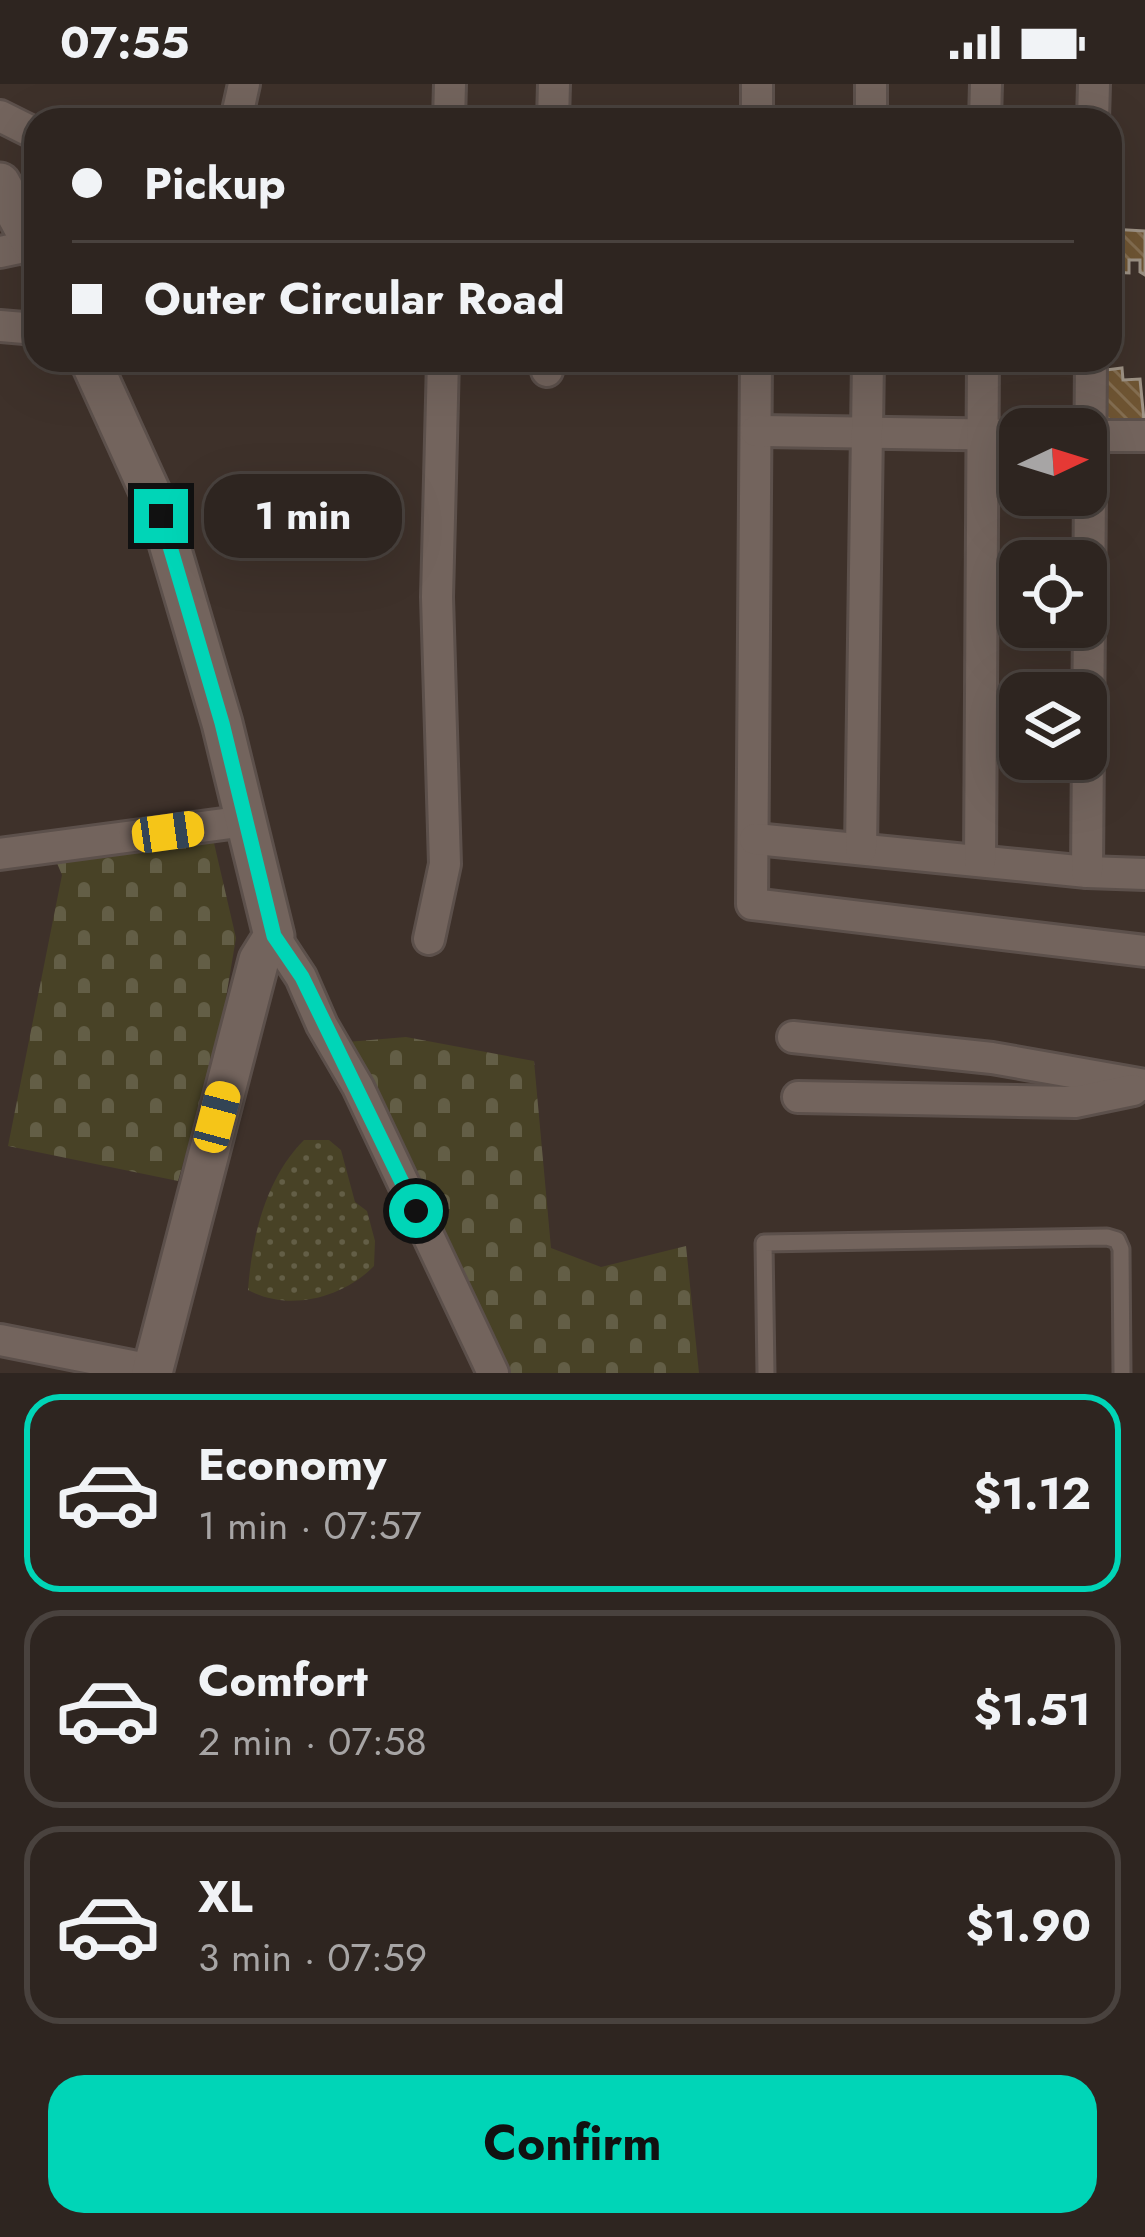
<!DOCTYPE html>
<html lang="en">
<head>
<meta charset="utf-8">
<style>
  body { margin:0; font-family:Jost,sans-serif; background:#362d29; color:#f1f3f6; height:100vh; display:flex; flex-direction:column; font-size:45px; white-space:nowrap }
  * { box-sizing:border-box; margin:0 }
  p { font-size:39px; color:#a7a5a5 }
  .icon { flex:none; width:66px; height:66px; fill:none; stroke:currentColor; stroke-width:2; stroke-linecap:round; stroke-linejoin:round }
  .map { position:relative; height:1289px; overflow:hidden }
  .side { display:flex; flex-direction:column; background:#2e2520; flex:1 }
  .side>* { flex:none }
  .hud { position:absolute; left:24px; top:24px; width:1098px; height:264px; border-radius:36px; box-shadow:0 12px 48px #0002,0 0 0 3px #49423e; display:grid; align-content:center; height:264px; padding:0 48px; background:#2e2520 }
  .needle { width:78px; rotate:86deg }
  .fabs { position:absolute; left:999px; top:324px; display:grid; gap:24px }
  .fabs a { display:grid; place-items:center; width:108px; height:108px; border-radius:24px; background:#2e2520; box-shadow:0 12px 48px #0002,0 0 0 3px #49423e; font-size:60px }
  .end { position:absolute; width:54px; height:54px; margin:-27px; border:15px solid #00d5b7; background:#111; box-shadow:0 0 0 6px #111 }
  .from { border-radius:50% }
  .bubble { position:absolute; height:84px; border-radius:36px; background:#2e2520; box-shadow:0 12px 48px #0002,0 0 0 3px #49423e; font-size:39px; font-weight:700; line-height:84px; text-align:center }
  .car { position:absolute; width:36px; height:72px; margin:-36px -18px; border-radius:15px; box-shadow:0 0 9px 3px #0007; background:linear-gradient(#f5c518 24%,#345 0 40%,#f5c518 0 76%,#345 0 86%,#f5c518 0) }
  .hud b { display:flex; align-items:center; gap:42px; height:114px; font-size:45px }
  .hud b+b { border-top:3px solid #49423e }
  .hud i { width:30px; height:30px; background:#f1f3f6 }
  ul { padding:21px 0 0; list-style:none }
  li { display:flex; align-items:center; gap:36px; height:198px; margin:0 24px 18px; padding:0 24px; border:6px solid #49423e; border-radius:36px }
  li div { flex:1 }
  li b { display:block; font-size:45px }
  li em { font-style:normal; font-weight:700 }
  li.on { border-color:#00d5b7 }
  li>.icon { width:108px; height:108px; stroke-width:1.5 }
  .button { display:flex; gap:24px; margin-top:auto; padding:24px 48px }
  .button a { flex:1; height:138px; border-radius:36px; background:#00d5b7; color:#111; font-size:48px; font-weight:700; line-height:138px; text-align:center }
  .status { display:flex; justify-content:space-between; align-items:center; height:84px; padding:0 60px; background:#2e2520; direction:ltr }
  .status svg { height:33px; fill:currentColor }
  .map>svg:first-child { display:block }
  .grass { fill:url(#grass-dots) }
  .cemetery { fill:url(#cemetery-stones) }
  .building { fill:url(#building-back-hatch); stroke:#9d9285; stroke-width:3 }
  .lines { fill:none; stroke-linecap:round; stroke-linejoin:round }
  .lane-casing { stroke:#5c504b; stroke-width:21 }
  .street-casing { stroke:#5c504b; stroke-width:36 }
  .secondary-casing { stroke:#5c504b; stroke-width:45 }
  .lane { stroke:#73645d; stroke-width:15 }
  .street { stroke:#73645d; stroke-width:30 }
  .secondary { stroke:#73645d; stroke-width:39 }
  .route { stroke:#00d5b7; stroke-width:15 }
</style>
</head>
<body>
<div class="status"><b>07:55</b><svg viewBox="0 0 49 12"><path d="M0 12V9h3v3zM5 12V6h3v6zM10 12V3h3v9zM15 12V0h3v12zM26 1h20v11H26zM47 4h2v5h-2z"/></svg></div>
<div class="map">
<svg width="1145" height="1289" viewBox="0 0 1145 1289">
  <defs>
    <pattern id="grass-dots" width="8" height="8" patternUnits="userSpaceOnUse" patternTransform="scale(3)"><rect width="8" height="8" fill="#484226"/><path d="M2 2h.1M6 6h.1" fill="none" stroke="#635e46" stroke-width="1.8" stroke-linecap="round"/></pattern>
    <pattern id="cemetery-stones" width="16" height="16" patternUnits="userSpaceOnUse" patternTransform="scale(3)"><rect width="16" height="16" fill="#484226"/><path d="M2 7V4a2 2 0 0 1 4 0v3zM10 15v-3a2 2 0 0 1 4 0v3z" fill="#635e46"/></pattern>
    <pattern id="building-back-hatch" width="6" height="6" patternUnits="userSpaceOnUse" patternTransform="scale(3)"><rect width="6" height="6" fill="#6f5533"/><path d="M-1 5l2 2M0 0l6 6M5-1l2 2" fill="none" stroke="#846e51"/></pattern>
  </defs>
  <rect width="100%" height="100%" fill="#3e312a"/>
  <!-- grass -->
  <path class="grass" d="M304 1056H329L341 1066 355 1118 367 1127 375 1157 374 1182C343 1214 289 1228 248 1206 252 1152 266 1094 304 1056Z"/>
  <!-- cemetery -->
  <g class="cemetery">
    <polygon points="211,746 236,854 220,949 178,1097 8,1062 62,791 51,765"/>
    <polygon points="406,953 534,977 551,1164 601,1183 686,1162 699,1289 505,1289 347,958"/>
  </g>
  <!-- building -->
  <g class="building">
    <polygon points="1110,145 1145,147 1145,191 1140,188 1140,176 1129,176 1129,189 1110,188"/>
    <polygon points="1122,284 1123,296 1140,295 1145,346 1096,347 1098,287"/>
  </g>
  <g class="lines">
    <!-- lane casing -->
    <g class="lane-casing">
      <polyline id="lane" points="766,1289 764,1159 1107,1153 1117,1156 1121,1165 1122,1289"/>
    </g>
    <!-- street casing -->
    <g class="street-casing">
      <g id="street">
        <polyline points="0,32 36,50"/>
        <polyline points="236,36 244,0"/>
        <polyline points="449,36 450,0"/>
        <polyline points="553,36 554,0"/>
        <polyline points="757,36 757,0"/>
        <polyline points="871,36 871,0"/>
        <polyline points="985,36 986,0"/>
        <polyline points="1093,36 1094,0"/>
        <polyline points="0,168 33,161"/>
        <polyline points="0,242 36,245"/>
        <polyline points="756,276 752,820 1145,867"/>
        <polyline points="547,287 548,276"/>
        <polyline points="756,347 1020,351"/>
        <polyline points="1086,352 1145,352"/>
        <polyline points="755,755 1087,788 1145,790"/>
        <polyline points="861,765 868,276"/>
        <polyline points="0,770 246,737"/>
        <polyline points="980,777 983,276"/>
        <polyline points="1087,788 1091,276"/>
        <polyline points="274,852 301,893 322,941 358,1003 493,1289"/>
        <polyline points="429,855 445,780 437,513 443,276"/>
        <polyline points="793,953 992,974 1145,1001"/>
        <polyline points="798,1013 1075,1018 1133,1006"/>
        <polyline points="0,1256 152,1286"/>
      </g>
    </g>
    <!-- secondary casing -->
    <g class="secondary-casing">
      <g id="secondary">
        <polyline points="0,99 36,166"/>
        <polyline points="90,276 161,432 222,639 274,852 259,876 152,1289"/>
      </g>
    </g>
    <!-- lane -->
    <use href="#lane" class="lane"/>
    <!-- street -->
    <use href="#street" class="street"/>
    <!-- secondary -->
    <use href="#secondary" class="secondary"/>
  </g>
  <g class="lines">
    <!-- route -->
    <polyline class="route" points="161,432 222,639 274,852 302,893 416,1127"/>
  </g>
</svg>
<div class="fabs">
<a><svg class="needle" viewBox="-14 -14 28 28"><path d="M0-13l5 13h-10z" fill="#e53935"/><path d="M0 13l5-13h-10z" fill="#a7a5a5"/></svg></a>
<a><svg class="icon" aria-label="locate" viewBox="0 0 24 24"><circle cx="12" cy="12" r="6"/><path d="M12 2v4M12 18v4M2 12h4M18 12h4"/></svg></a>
<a><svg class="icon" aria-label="layers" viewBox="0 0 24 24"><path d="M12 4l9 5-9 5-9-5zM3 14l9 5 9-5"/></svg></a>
</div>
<i class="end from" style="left:416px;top:1127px"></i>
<i class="end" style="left:161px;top:432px"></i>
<div class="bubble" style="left:204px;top:390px;width:198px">1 min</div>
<i class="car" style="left:168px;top:748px;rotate:82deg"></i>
<i class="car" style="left:217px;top:1033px;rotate:15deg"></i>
<div class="hud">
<b><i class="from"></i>Pickup</b>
<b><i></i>Outer Circular Road</b>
</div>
</div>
<section class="side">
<ul>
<li class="on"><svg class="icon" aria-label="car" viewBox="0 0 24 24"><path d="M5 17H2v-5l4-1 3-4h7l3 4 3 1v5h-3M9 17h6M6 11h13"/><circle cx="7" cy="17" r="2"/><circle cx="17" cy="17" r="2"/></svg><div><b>Economy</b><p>1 min · 07:57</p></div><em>$1.12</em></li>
<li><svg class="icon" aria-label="car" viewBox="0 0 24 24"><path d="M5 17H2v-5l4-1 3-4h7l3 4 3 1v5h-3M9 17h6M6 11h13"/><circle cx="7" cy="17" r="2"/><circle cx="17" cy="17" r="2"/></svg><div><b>Comfort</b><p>2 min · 07:58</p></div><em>$1.51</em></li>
<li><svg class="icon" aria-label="car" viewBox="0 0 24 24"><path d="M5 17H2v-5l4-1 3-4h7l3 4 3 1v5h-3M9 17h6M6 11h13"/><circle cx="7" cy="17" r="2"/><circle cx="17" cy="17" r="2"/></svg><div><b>XL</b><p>3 min · 07:59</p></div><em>$1.90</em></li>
</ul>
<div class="button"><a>Confirm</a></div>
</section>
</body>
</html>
